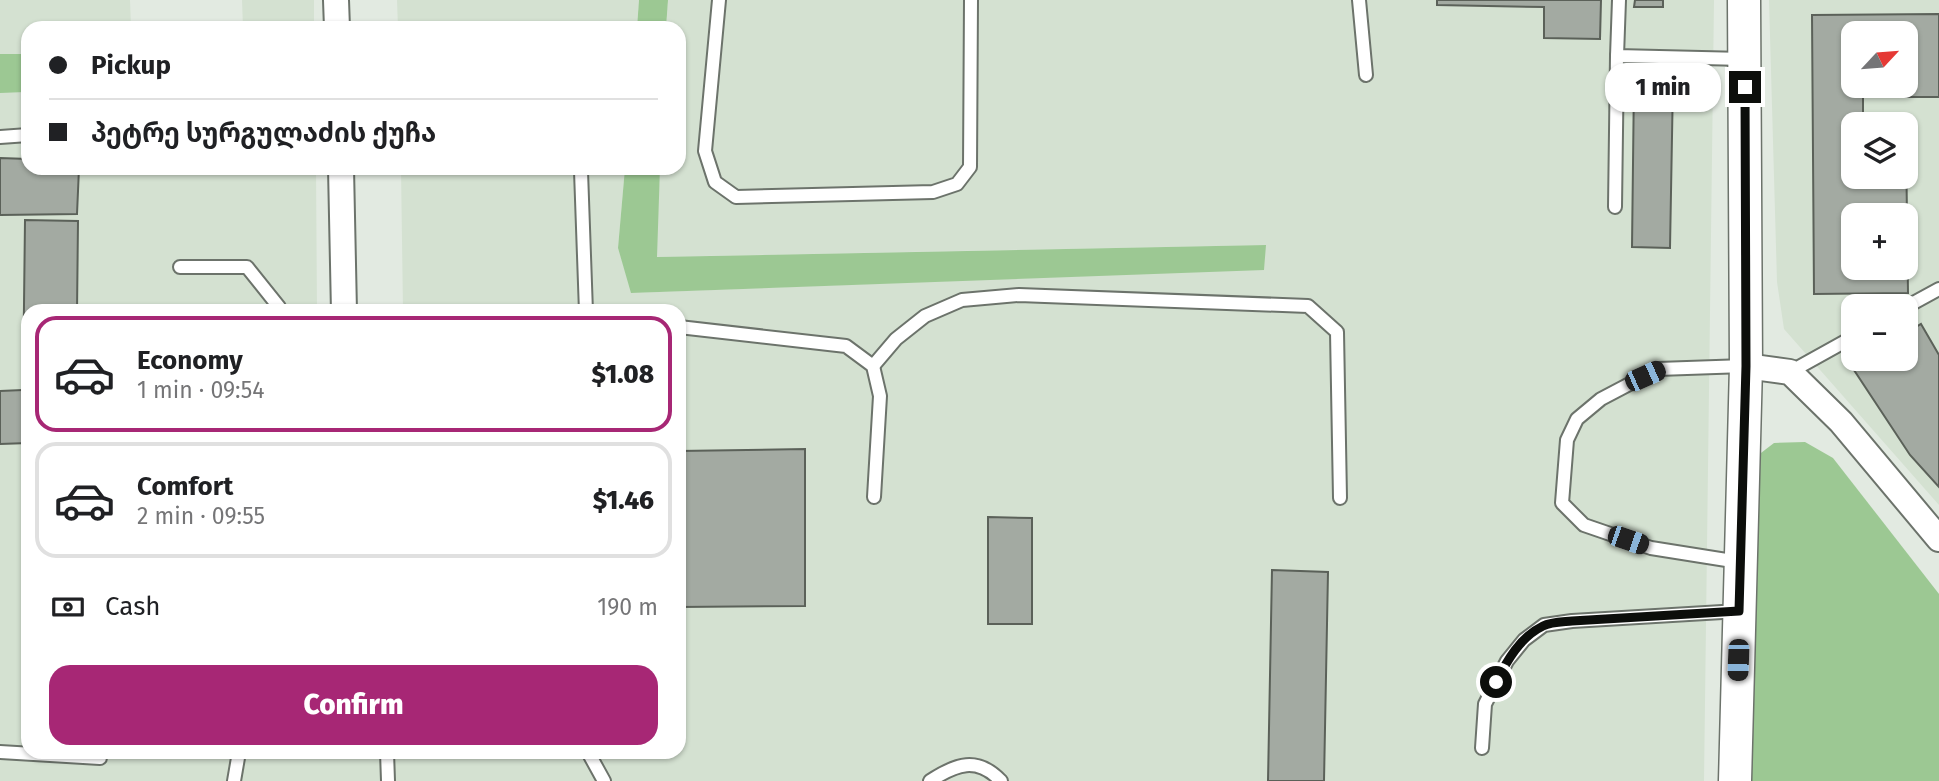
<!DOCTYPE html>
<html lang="en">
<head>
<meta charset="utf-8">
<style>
  body { margin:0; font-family:"Fira Sans","Noto Sans Georgian",sans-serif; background:#f2f2f2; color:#202124; height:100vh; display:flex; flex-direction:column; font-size:26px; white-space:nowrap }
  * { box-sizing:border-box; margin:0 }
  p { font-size:23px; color:#757577 }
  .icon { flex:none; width:38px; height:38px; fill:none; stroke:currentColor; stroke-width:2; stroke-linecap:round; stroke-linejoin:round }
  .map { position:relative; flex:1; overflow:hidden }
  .sheet { position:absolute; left:21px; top:304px; width:665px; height:455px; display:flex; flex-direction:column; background:#fff; border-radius:21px; box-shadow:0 2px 5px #0004 }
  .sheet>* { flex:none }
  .guide { position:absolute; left:21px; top:21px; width:665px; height:154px; border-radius:21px; box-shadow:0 2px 5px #0004; display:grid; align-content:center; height:154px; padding:0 28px; background:#fff }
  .needle { width:46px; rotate:64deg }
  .buttons { position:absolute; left:1841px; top:21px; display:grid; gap:14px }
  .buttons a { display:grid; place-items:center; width:77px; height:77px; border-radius:14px; background:#fff; box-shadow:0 2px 5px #0004; font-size:35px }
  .end { position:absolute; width:32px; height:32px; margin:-16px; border:9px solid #0c0e0b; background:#fff; box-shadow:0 0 0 4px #fff }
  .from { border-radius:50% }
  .bubble { position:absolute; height:49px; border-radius:21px; background:#fff; box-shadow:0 2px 5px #0004; font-size:23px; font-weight:800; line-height:49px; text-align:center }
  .car { position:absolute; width:21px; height:42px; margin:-21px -10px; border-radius:9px; box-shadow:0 0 5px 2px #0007; background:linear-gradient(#222 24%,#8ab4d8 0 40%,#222 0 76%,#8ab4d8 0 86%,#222 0) }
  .guide b { display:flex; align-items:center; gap:24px; height:66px; font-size:26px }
  .guide b+b { border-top:2px solid #e0e0e0 }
  .guide i { width:18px; height:18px; background:#202124 }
  ul { padding:12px 0 0; list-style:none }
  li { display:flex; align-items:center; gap:21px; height:116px; margin:0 14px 10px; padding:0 14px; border:4px solid #e0e0e0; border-radius:21px }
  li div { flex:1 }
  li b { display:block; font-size:26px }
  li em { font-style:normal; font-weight:800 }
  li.current { border-color:#a72775 }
  li>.icon { width:63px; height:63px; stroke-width:1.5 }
  .pay { display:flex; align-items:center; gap:18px; height:77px; padding:0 28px; font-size:26px }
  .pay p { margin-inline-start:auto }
  .button { display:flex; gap:14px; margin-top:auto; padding:14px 28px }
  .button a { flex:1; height:80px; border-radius:21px; background:#a72775; color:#fff; font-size:28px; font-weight:800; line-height:80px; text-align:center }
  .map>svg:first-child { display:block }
  .built { fill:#d4e1d1; fill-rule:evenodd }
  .green { fill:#9cc893 }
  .building { fill:#a3aaa2; stroke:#5b6159; stroke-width:2; fill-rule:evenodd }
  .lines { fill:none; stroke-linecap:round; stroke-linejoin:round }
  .service-casing { stroke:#6c736b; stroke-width:16 }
  .minor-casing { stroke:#6c736b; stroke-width:28 }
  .tertiary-casing { stroke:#6c736b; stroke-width:35 }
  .service { stroke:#fff; stroke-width:12 }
  .minor { stroke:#fff; stroke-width:24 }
  .tertiary { stroke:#fff; stroke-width:32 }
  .route { stroke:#0c0e0b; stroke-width:9 }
</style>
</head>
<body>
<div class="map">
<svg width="1939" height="781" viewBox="0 0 1939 781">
  <rect width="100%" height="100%" fill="#e2eae1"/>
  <!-- built -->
  <g class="built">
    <polygon points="0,0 130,0 131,28 28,28 28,168 316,168 317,311 28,312 28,752 679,752 679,312 403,311 401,168 625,168 618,248 632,293 1264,269 1265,245 656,257 660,168 679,168 679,28 666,28 668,0 1714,0 1704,781 0,781"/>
    <polygon points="242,0 314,0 314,28 243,28"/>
    <polygon points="397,0 639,0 637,28 398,28"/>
    <path d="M1769 0H1939V505L1784 329 1777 282ZM1853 33H1906V86H1853ZM1853 124H1906V177H1853ZM1853 215H1906V268H1853ZM1853 306H1906V359H1853Z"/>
  </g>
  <!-- green -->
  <g class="green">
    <polygon points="639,0 668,0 666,28 637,28"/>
    <polygon points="0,54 24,54 25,92 0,93"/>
    <polygon points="625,168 660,168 657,257 1266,245 1264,270 631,293 618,248"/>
    <polygon points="1805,442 1833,458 1939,594 1939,781 1748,781 1757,456 1774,443"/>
  </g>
  <!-- building -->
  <g class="building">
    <polygon points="1437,0 1601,0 1600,39 1544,38 1544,7 1437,5"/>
    <polygon points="1635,0 1663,0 1663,7 1634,7"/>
    <path d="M1939 14V97H1863V124H1853V177H1906V141L1908 293 1814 294 1812 15ZM1853 33H1906V86H1853ZM1853 215H1906V268H1853Z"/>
    <polygon points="1634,80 1673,81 1670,248 1632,247"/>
    <polygon points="0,158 28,159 28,168 79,168 77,214 0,215"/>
    <polygon points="25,220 78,221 77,312 28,312 28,390 23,390"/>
    <polygon points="1921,324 1939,355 1939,487 1910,455 1852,367 1865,359 1906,359 1906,333"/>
    <polygon points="23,390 28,390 28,443 0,444 0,391"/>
    <polygon points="805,449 805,606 679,607 679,451"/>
    <polygon points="988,517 1032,518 1032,624 988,624"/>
    <polygon points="1272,570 1328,572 1324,781 1268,781"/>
  </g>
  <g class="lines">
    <!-- service casing -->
    <g class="service-casing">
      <g id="service">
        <polyline points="719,0 705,151 715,182 736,197 933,192 957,184 970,167 971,0"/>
        <polyline points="1359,0 1366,75"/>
        <polyline points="1619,0 1617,56 1744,59"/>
        <polyline points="0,137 28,135"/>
        <polyline points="581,171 586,312"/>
        <polyline points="1615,207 1617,56"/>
        <polyline points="180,267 247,267 279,307 279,312"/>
        <polyline points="1906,307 1939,289"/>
        <polyline points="679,327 846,346 873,366 880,396 874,497"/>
        <polyline points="873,366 896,339 925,316 962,300 1019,295 1308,306 1337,332 1340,498"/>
        <polyline points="1790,372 1853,337"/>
        <polyline points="1739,562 1651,548 1584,525 1562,503 1567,440 1577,419 1601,399 1658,369 1745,366"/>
        <polyline points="1482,748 1485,704 1507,661 1524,640 1544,625 1572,621 1739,611"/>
        <polyline points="0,752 100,758"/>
        <polyline points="387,752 388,781"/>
        <polyline points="588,752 604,781"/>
        <polyline points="234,781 239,752"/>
        <path d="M930 781C956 764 977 756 1001 781"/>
      </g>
    </g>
    <!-- minor casing -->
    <g class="minor-casing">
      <g id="minor">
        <polyline points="336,0 337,28"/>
        <polyline points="341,168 344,312"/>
        <polyline points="1746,366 1790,372 1841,422 1939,539"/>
      </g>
    </g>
    <!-- tertiary casing -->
    <g class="tertiary-casing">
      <polyline id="tertiary" points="1735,781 1746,366 1744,0"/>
    </g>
    <!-- service -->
    <use href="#service" class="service"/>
    <!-- minor -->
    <use href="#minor" class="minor"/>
    <!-- tertiary -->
    <use href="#tertiary" class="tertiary"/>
  </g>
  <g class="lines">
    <!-- route -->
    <path class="route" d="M1496 682C1507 661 1520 637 1543 626 1551 622 1563 622 1572 621L1739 611 1746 366 1745 87"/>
  </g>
</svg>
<div class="buttons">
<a><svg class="needle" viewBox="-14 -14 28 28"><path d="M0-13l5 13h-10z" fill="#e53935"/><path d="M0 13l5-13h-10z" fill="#757577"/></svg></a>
<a><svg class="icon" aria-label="layers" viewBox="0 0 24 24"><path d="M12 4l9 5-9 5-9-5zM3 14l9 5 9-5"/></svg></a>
<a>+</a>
<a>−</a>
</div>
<i class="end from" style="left:1496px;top:682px"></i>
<i class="end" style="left:1745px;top:87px"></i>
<div class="bubble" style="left:1605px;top:63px;width:116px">1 min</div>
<i class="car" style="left:1645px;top:376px;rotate:66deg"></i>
<i class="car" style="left:1628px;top:540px;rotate:109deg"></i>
<i class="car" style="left:1738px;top:660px;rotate:182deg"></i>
<div class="guide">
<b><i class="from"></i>Pickup</b>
<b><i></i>პეტრე სურგულაძის ქუჩა</b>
</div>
<section class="sheet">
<ul>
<li class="current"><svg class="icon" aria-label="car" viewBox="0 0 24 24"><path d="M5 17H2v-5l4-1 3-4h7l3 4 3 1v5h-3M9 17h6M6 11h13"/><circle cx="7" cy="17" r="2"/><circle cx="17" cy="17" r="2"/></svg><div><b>Economy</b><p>1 min · 09:54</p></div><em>$1.08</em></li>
<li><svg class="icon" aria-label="car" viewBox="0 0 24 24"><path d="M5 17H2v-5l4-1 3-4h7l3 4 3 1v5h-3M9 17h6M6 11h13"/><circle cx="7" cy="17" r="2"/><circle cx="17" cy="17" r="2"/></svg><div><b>Comfort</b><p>2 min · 09:55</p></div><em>$1.46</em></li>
</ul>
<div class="pay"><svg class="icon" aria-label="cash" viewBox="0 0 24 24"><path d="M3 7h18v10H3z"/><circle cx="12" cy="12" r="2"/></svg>Cash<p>190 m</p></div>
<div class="button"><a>Confirm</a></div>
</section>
</div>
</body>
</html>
